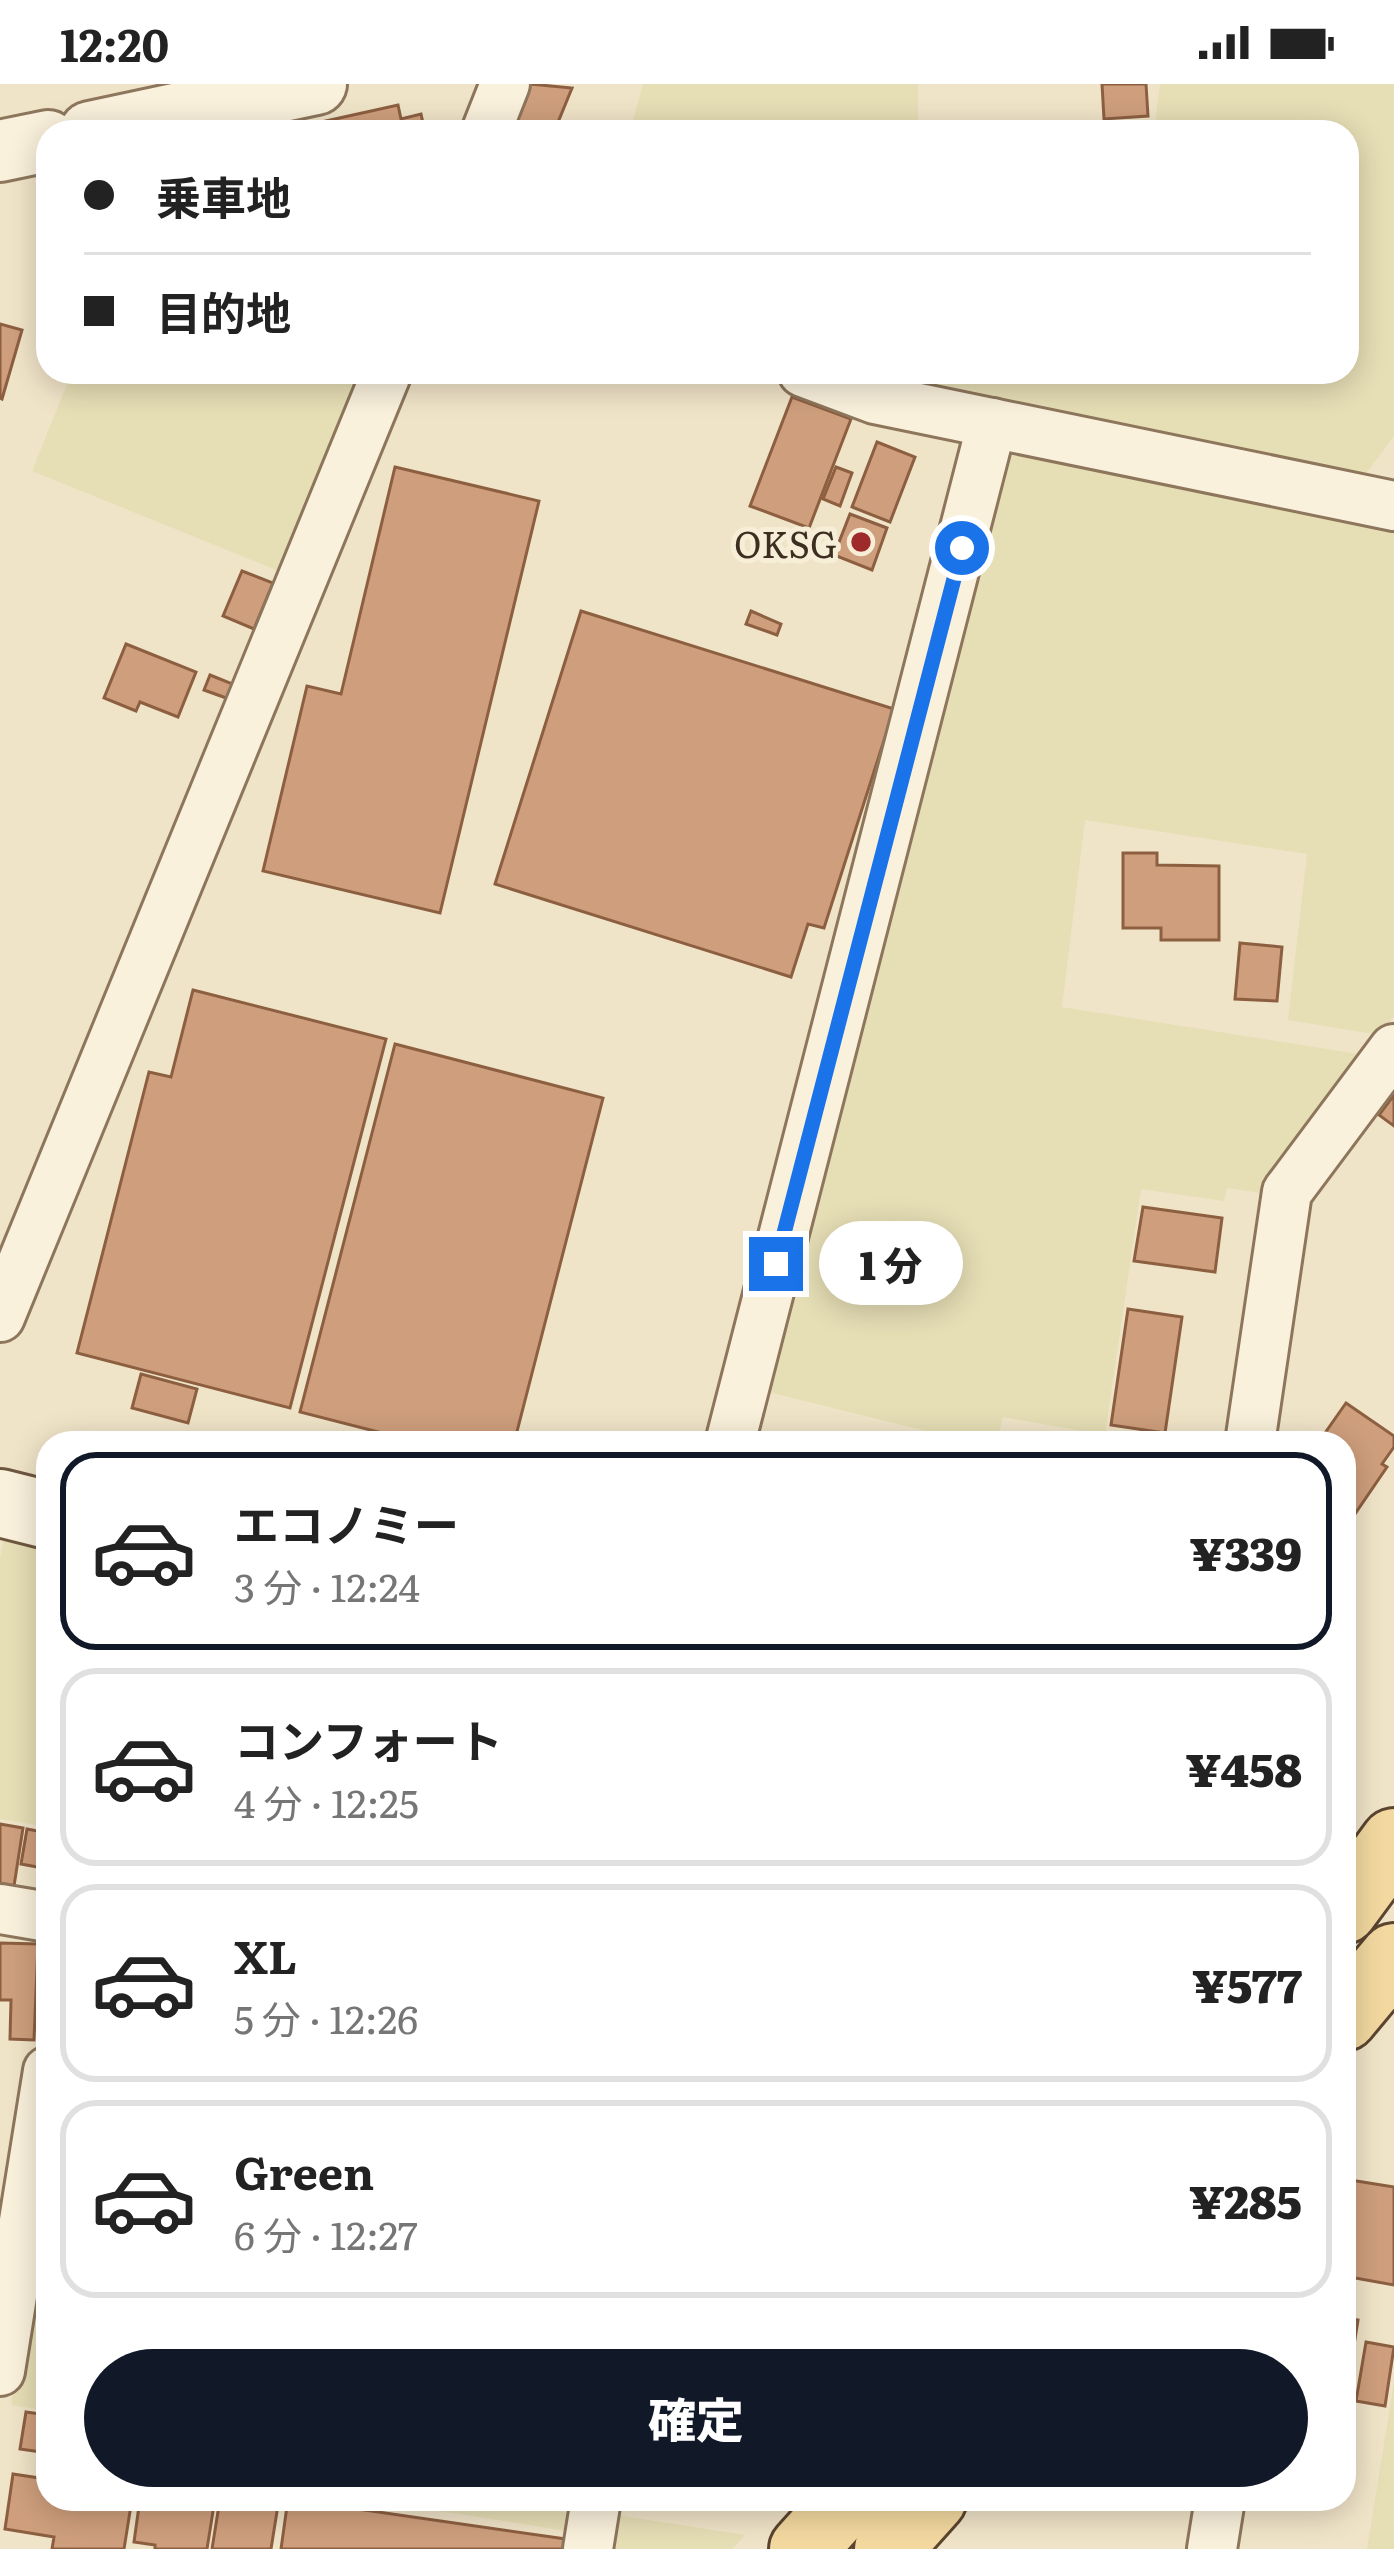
<!DOCTYPE html>
<html lang="ja">
<head>
<meta charset="utf-8">
<style>
  body { margin:0; font-family:Literata,"Noto Sans JP",serif; background:#f6f6f6; color:#222; height:100vh; display:flex; flex-direction:column; font-size:45px; white-space:nowrap }
  * { box-sizing:border-box; margin:0 }
  p { font-size:39px; color:#767676 }
  .icon { flex:none; width:66px; height:66px; fill:none; stroke:currentColor; stroke-width:2; stroke-linecap:round; stroke-linejoin:round }
  .map { position:relative; flex:1; overflow:hidden }
  .drawer { position:absolute; left:36px; top:1347px; width:1320px; height:1080px; display:flex; flex-direction:column; background:#fff; border-radius:36px; box-shadow:0 6px 30px #0003 }
  .drawer>* { flex:none }
  .top-card { position:absolute; left:36px; top:36px; width:1323px; height:264px; border-radius:36px; box-shadow:0 6px 30px #0003; display:grid; align-content:center; height:264px; padding:0 48px; background:#fff }
  .end { position:absolute; width:54px; height:54px; margin:-27px; border:15px solid #1a73e8; background:#fff; box-shadow:0 0 0 6px #fff }
  .from { border-radius:50% }
  .bubble { position:absolute; height:84px; border-radius:42px; background:#fff; box-shadow:0 6px 30px #0003; font-size:39px; font-weight:800; line-height:84px; text-align:center }
  .top-card b { display:flex; align-items:center; gap:42px; height:114px; font-size:45px }
  .top-card b+b { border-top:3px solid #e0e0e0 }
  .top-card i { width:30px; height:30px; background:#222 }
  ul { padding:21px 0 0; list-style:none }
  li { display:flex; align-items:center; gap:36px; height:198px; margin:0 24px 18px; padding:0 24px; border:6px solid #e0e0e0; border-radius:36px }
  li div { flex:1 }
  li b { display:block; font-size:45px }
  li em { font-style:normal; font-weight:800 }
  li.selected { border-color:#111827 }
  li>.icon { width:108px; height:108px; stroke-width:1.5 }
  .primary-button { display:flex; gap:24px; margin-top:auto; padding:24px 48px }
  .primary-button a { flex:1; height:138px; border-radius:72px; background:#111827; color:#fff; font-size:48px; font-weight:800; line-height:138px; text-align:center }
  .status { display:flex; justify-content:space-between; align-items:center; height:84px; padding:0 60px; background:#fff; direction:ltr }
  .status svg { height:33px; fill:currentColor }
  .map>svg:first-child { display:block }
  .farmland { fill:#e6deb5 }
  .building { fill:#cf9f7d; stroke:#8d5f41; stroke-width:3 }
  .lines { fill:none; stroke-linecap:round; stroke-linejoin:round }
  .minor-casing { stroke:#8d765c; stroke-width:54 }
  .tertiary-casing { stroke:#8d765c; stroke-width:66 }
  .secondary-casing { stroke:#6f573f; stroke-width:72 }
  .primary-casing { stroke:#5b4430; stroke-width:72 }
  .minor { stroke:#faf1dc; stroke-width:48 }
  .tertiary { stroke:#faf1dc; stroke-width:60 }
  .secondary { stroke:#faf1dc; stroke-width:66 }
  .primary { stroke:#f3d9a0; stroke-width:66 }
  .route { stroke:#1a73e8; stroke-width:15 }
  .poi-dot { fill:#9e2a2b; stroke:#f7eed8; stroke-width:4.5 }
  .labels { text-anchor:middle; dominant-baseline:central; stroke-width:10; stroke-linejoin:round; paint-order:stroke }
  .poi-label { font-size:36px; fill:#3d2e20; stroke:#f7eed8; text-anchor:end }
</style>
</head>
<body>
<div class="status"><b>12:20</b><svg viewBox="0 0 49 12"><path d="M0 12V9h3v3zM5 12V6h3v6zM10 12V3h3v9zM15 12V0h3v12zM26 1h20v11H26zM47 4h2v5h-2z"/></svg></div>
<div class="map">
<svg width="1394" height="2465" viewBox="0 0 1394 2465">
  <rect width="100%" height="100%" fill="#f0e4c8"/>
  <!-- farmland -->
  <g class="farmland">
    <polygon points="643,0 918,0 918,48 630,48"/>
    <polygon points="1160,0 1394,0 1394,352 1362,395 858,288 1347,288 1347,48 1154,48"/>
    <polygon points="72,288 370,288 286,490 32,387"/>
    <polygon points="1021,366 1394,441 1394,932 1380,951 1288,936 1307,770 1085,736 1062,923 1365,971 1267,1110 1227,1104 1224,1117 1141,1105 1105,1351 1003,1333 997,1359 975,1359 764,1307 1005,376"/>
    <polygon points="5,1447 48,1458 48,1743 0,1735 0,1476"/>
    <polygon points="48,2090 48,2327 11,2321"/>
    <polygon points="1394,2298 1394,2465 1367,2465"/>
    <polygon points="361,2415 538,2415 537,2424 577,2430 574,2448"/>
    <polygon points="610,2430 745,2451 732,2465 605,2465"/>
  </g>
  <!-- building -->
  <g class="building">
    <polygon points="530,0 572,4 554,48 511,48"/>
    <polygon points="1102,0 1146,0 1148,32 1104,35"/>
    <polygon points="398,21 401,35 421,30 425,48 328,48 326,37"/>
    <polygon points="0,240 22,246 2,315 0,314"/>
    <polygon points="792,313 851,335 809,444 750,422"/>
    <polygon points="877,358 915,373 890,438 852,423"/>
    <polygon points="395,383 539,417 440,829 263,787 307,602 341,610"/>
    <polygon points="836,383 852,389 840,422 823,415"/>
    <polygon points="850,430 887,444 872,486 834,471"/>
    <polygon points="242,487 273,499 254,545 223,532"/>
    <polygon points="581,527 894,625 824,844 808,840 791,893 495,800"/>
    <polygon points="751,527 781,540 777,551 746,540"/>
    <polygon points="126,560 196,588 178,633 140,618 136,627 104,614"/>
    <polygon points="210,591 235,601 229,615 204,606"/>
    <polygon points="1123,769 1157,769 1157,781 1219,782 1219,856 1161,856 1161,844 1123,844"/>
    <polygon points="1240,859 1282,863 1277,917 1235,915"/>
    <polygon points="193,906 386,955 290,1324 77,1269 149,988 171,993"/>
    <polygon points="395,960 603,1014 514,1359 421,1359 300,1328"/>
    <polygon points="1394,1011 1394,1042 1379,1031"/>
    <polygon points="1143,1123 1222,1134 1215,1188 1134,1177"/>
    <polygon points="1128,1225 1182,1233 1165,1349 1111,1341"/>
    <polygon points="141,1290 197,1305 188,1339 132,1324"/>
    <polygon points="1346,1319 1394,1352 1394,1363 1382,1380 1387,1383 1344,1446 1344,1359 1318,1359"/>
    <polygon points="1019,1349 1074,1359 1018,1359"/>
    <polygon points="0,1740 23,1744 14,1802 0,1799"/>
    <polygon points="27,1745 48,1749 48,1785 21,1780"/>
    <polygon points="0,1859 38,1860 34,1956 10,1955 11,1916 0,1916"/>
    <polygon points="1344,2095 1394,2103 1394,2201 1344,2192"/>
    <polygon points="1344,2234 1358,2236 1355,2255 1344,2253"/>
    <polygon points="1366,2258 1394,2263 1385,2322 1356,2317"/>
    <polygon points="26,2328 48,2331 48,2369 20,2365"/>
    <polygon points="48,2384 48,2415 132,2415 124,2465 52,2465 54,2453 5,2445 13,2390 46,2395"/>
    <polygon points="140,2415 209,2415 214,2421 207,2465 155,2465 155,2461 134,2458"/>
    <polygon points="220,2415 279,2415 271,2465 212,2465"/>
    <polygon points="288,2415 566,2455 565,2465 281,2465"/>
  </g>
  <g class="lines">
    <!-- minor casing -->
    <g class="minor-casing">
      <g id="minor">
        <polyline points="486,48 505,0"/>
        <polyline points="803,288 875,315 1394,422"/>
        <polyline points="0,1233 387,288"/>
        <polyline points="730,1359 992,339"/>
        <polyline points="1250,1359 1287,1108 1394,965"/>
        <polyline points="0,1825 48,1833"/>
        <polyline points="0,2287 48,1987"/>
        <polyline points="588,2465 596,2415"/>
        <polyline points="1212,2465 1220,2415"/>
      </g>
    </g>
    <!-- tertiary casing -->
    <g class="tertiary-casing">
      <g id="tertiary">
        <polyline points="90,48 316,0"/>
        <polyline points="0,67 48,57"/>
      </g>
    </g>
    <!-- secondary casing -->
    <g class="secondary-casing">
      <polyline id="secondary" points="0,1419 48,1431"/>
    </g>
    <!-- primary casing -->
    <g class="primary-casing">
      <g id="primary">
        <polyline points="1344,1826 1394,1758"/>
        <polyline points="1344,1933 1394,1873"/>
        <polyline points="803,2465 848,2415"/>
        <polyline points="888,2465 933,2415"/>
      </g>
    </g>
    <!-- minor -->
    <use href="#minor" class="minor"/>
    <!-- tertiary -->
    <use href="#tertiary" class="tertiary"/>
    <!-- secondary -->
    <use href="#secondary" class="secondary"/>
    <!-- primary -->
    <use href="#primary" class="primary"/>
  </g>
  <g class="lines">
    <!-- route -->
    <polyline class="route" points="776,1180 962,464"/>
  </g>
  <!-- markers -->
  <circle class="poi-dot" cx="861" cy="458" r="12"/>
  <g class="labels">
    <!-- poi labels -->
    <g class="poi-label">
      <text x="837" y="458">OKSG</text>
    </g>
  </g>
</svg>
<i class="end from" style="left:962px;top:464px"></i>
<i class="end" style="left:776px;top:1180px"></i>
<div class="bubble" style="left:819px;top:1137px;width:144px">1 分</div>
<div class="top-card">
<b><i class="from"></i>乗車地</b>
<b><i></i>目的地</b>
</div>
<section class="drawer">
<ul>
<li class="selected"><svg class="icon" aria-label="car" viewBox="0 0 24 24"><path d="M5 17H2v-5l4-1 3-4h7l3 4 3 1v5h-3M9 17h6M6 11h13"/><circle cx="7" cy="17" r="2"/><circle cx="17" cy="17" r="2"/></svg><div><b>エコノミー</b><p>3 分 · 12:24</p></div><em>¥339</em></li>
<li><svg class="icon" aria-label="car" viewBox="0 0 24 24"><path d="M5 17H2v-5l4-1 3-4h7l3 4 3 1v5h-3M9 17h6M6 11h13"/><circle cx="7" cy="17" r="2"/><circle cx="17" cy="17" r="2"/></svg><div><b>コンフォート</b><p>4 分 · 12:25</p></div><em>¥458</em></li>
<li><svg class="icon" aria-label="car" viewBox="0 0 24 24"><path d="M5 17H2v-5l4-1 3-4h7l3 4 3 1v5h-3M9 17h6M6 11h13"/><circle cx="7" cy="17" r="2"/><circle cx="17" cy="17" r="2"/></svg><div><b>XL</b><p>5 分 · 12:26</p></div><em>¥577</em></li>
<li><svg class="icon" aria-label="car" viewBox="0 0 24 24"><path d="M5 17H2v-5l4-1 3-4h7l3 4 3 1v5h-3M9 17h6M6 11h13"/><circle cx="7" cy="17" r="2"/><circle cx="17" cy="17" r="2"/></svg><div><b>Green</b><p>6 分 · 12:27</p></div><em>¥285</em></li>
</ul>
<div class="primary-button"><a>確定</a></div>
</section>
</div>
</body>
</html>
